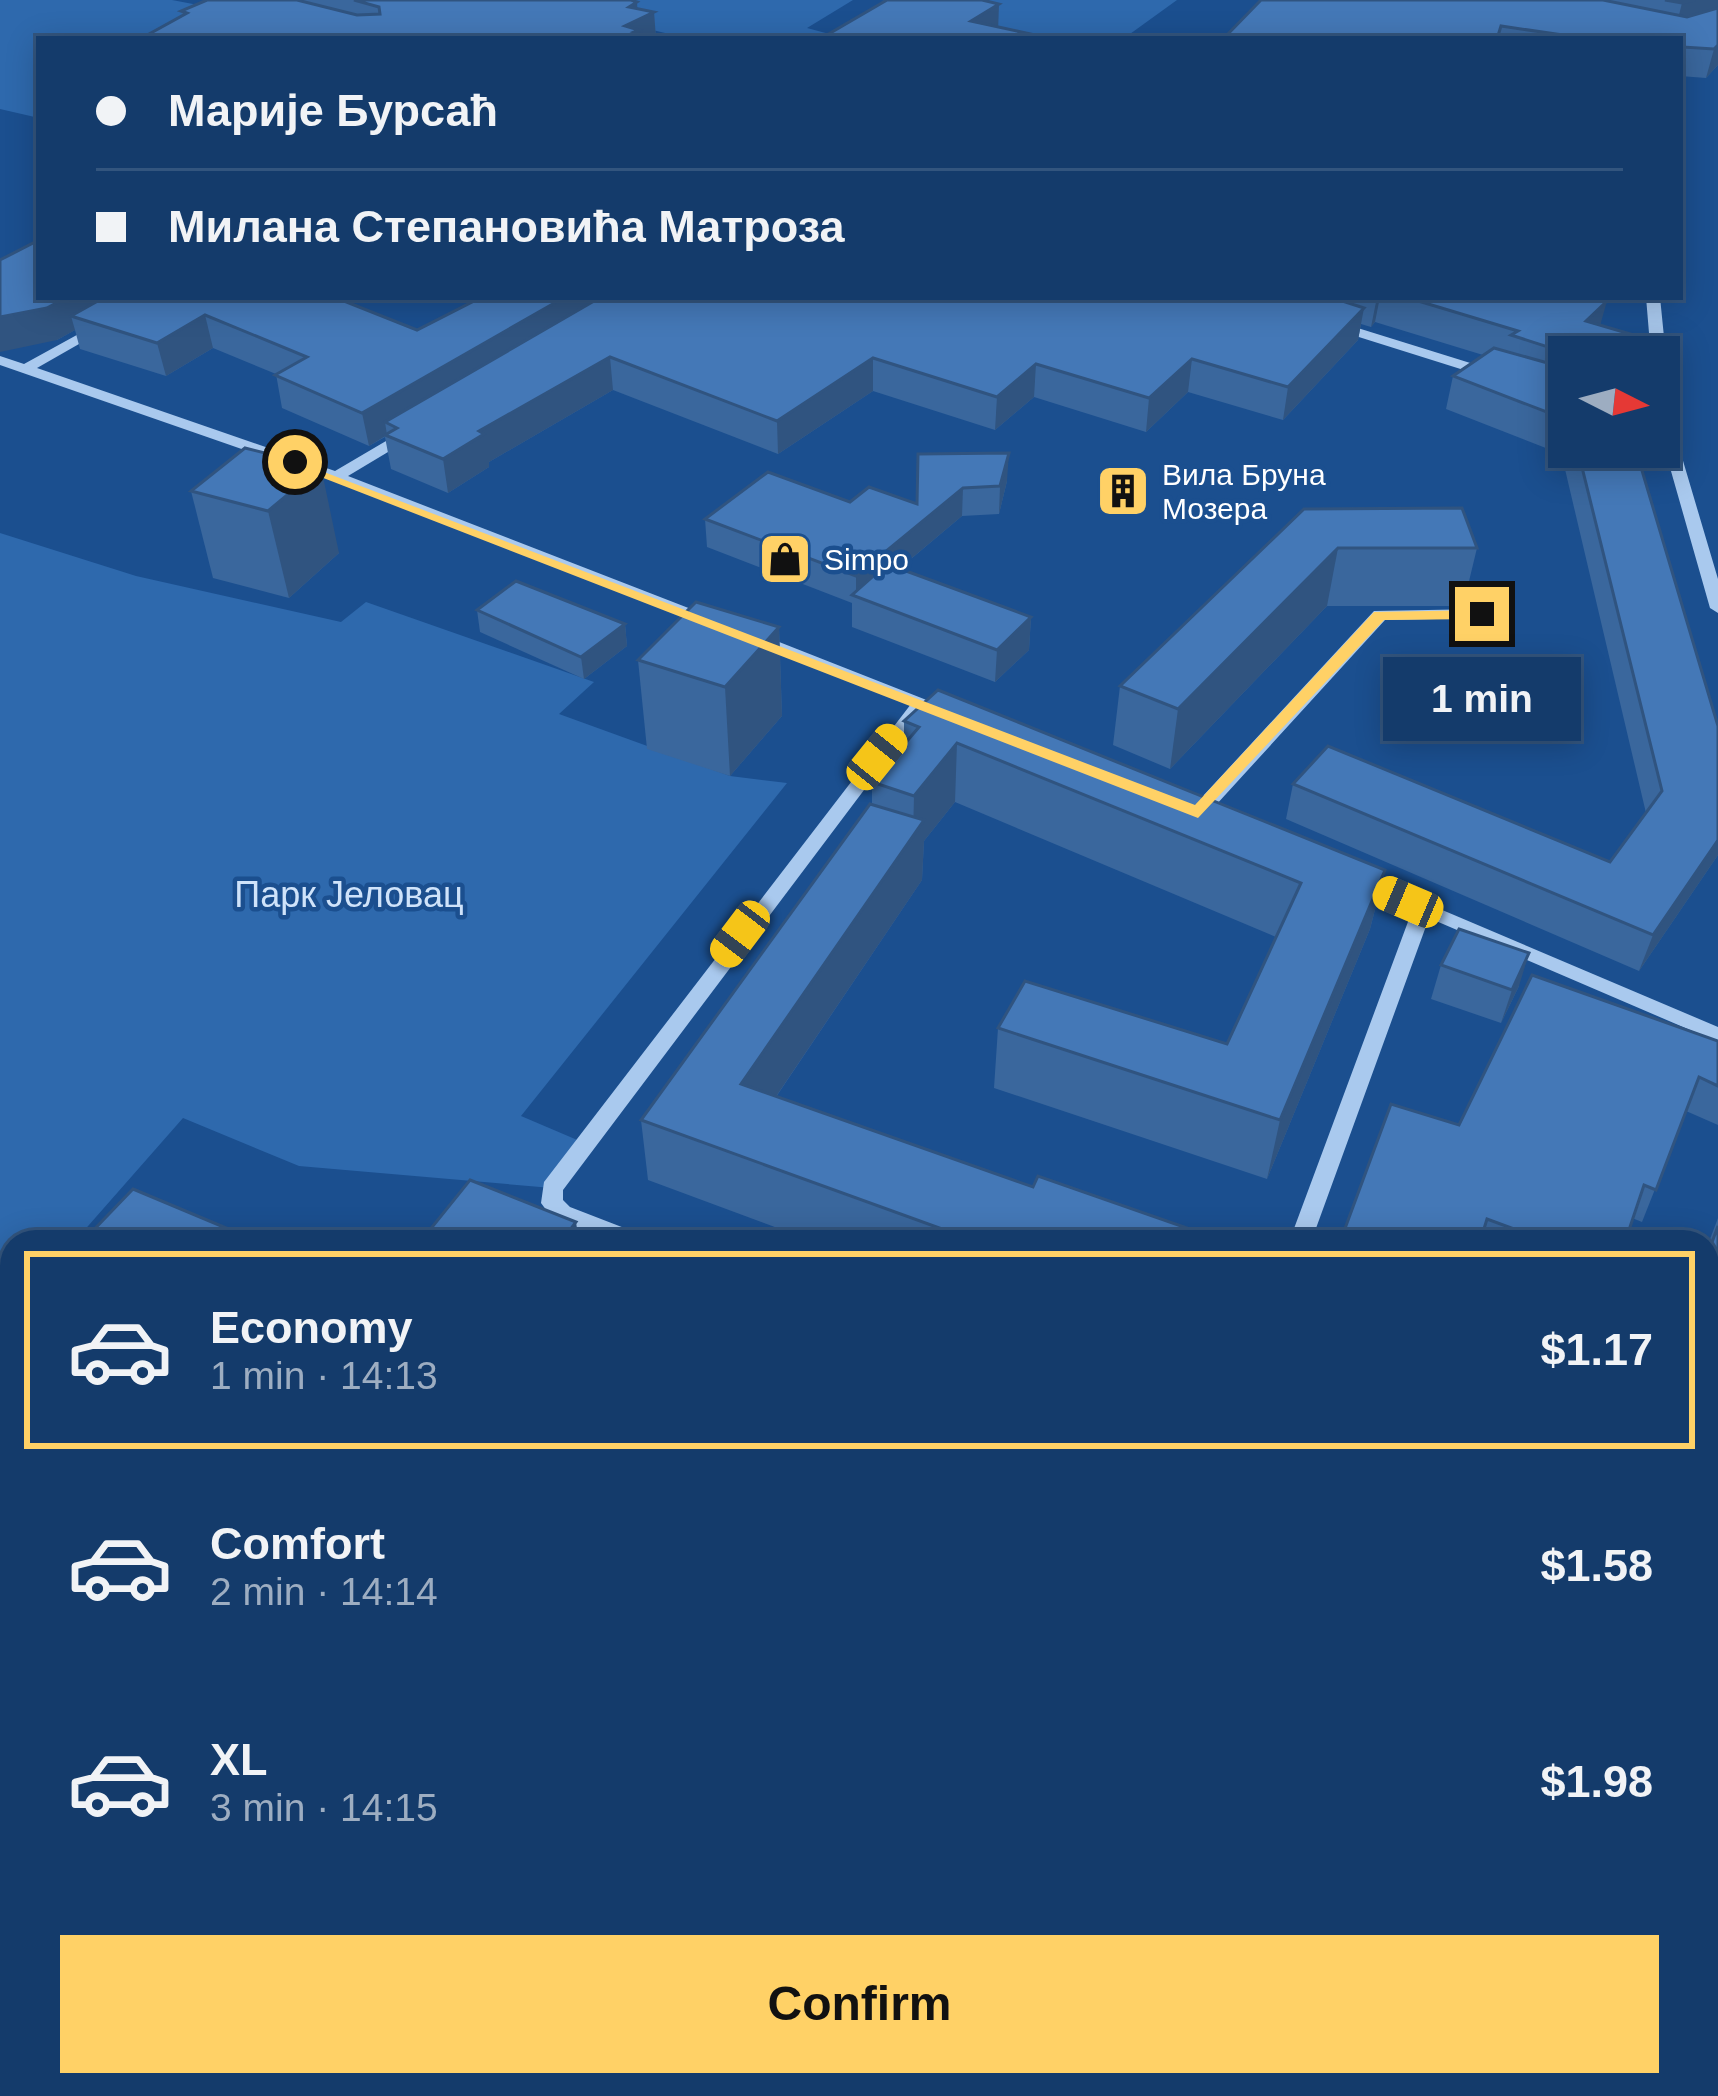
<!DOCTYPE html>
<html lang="en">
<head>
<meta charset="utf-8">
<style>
  body { margin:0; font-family:Arial,sans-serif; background:#1d4271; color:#f1f3f6; height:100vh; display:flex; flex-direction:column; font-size:45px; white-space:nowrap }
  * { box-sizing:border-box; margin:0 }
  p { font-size:39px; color:#9dadc1 }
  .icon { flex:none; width:66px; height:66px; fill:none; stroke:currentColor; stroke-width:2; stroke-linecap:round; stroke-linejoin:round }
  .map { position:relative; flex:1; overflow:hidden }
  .drawer { position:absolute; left:0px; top:1230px; width:1719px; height:867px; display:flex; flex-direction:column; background:#143b6b; border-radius:36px 36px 0 0; box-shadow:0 6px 30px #0003,0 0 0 3px #33557e }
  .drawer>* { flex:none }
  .top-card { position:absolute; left:36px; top:36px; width:1647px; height:264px; border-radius:0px; box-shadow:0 6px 30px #0003,0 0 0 3px #33557e; display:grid; align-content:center; height:264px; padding:0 60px; background:#143b6b }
  .needle { width:78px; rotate:96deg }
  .buttons { position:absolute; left:1548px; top:336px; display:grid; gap:24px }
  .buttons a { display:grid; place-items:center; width:132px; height:132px; border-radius:0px; background:#143b6b; box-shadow:0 6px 30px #0003,0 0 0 3px #33557e; font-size:60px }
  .end { position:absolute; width:54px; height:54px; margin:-27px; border:15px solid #ffd166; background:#111; box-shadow:0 0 0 6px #111 }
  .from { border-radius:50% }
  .bubble { position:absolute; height:84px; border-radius:0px; background:#143b6b; box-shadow:0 6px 30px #0003,0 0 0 3px #33557e; font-size:39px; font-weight:800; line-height:84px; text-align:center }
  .car { position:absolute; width:36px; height:72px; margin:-36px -18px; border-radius:15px; box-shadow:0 0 9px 3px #0007; background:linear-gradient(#f5c518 24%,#345 0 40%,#f5c518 0 76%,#345 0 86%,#f5c518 0) }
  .top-card b { display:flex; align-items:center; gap:42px; height:114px; font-size:45px }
  .top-card b+b { border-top:3px solid #33557e }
  .top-card i { width:30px; height:30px; background:#f1f3f6 }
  ul { padding:21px 0 0; list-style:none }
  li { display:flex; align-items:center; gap:36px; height:198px; margin:0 24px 18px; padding:0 36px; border:6px solid transparent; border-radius:0px }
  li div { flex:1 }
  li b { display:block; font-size:45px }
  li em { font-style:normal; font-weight:800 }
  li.selected { border-color:#ffd166 }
  li>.icon { width:108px; height:108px; stroke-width:1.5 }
  .action { display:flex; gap:24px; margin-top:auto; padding:24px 60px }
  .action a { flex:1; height:138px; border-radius:0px; background:#ffd166; color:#111; font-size:48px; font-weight:800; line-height:138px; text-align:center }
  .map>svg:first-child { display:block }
  .green { fill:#2e69ad }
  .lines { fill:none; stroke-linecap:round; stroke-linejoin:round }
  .minor { fill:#a9c9ee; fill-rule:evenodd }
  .wall { fill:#3a679d }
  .shaded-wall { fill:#305480 }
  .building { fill:#4478b7; stroke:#305480; stroke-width:3 }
  .route { fill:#ffd166 }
  .labels { text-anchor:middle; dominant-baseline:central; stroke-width:9; stroke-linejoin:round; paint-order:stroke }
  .far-poi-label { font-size:30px; fill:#fff; stroke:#1b4f8f; text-anchor:start }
  .park-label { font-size:36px; fill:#cfe3fa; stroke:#1b4f8f }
</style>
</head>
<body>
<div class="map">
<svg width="1718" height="2096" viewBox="0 0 1718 2096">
  <rect width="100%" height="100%" fill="#1b4f8f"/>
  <!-- green -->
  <g class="green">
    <polygon points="0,0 172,0 240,13 193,39 39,39 39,118 0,109"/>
    <polygon points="528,0 853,0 807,28 848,39 690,39"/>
    <polygon points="882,0 1177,0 1123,39 1013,39 1022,32"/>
    <polygon points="0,533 136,576 341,622 366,602 594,682 559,714 730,776 787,783 521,1116 582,1142 552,1188 299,1166 183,1118 74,1242 12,1242 12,1312 0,1326"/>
  </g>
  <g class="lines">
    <!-- minor -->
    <g class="minor">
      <polygon points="1646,297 1660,297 1673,427 1718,579 1718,613 1710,608 1659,429 1659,357 1651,357"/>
      <polygon points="1332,320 1496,371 1498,374 1486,377 1327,327 1327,321"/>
      <polygon points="95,325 107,328 37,368 335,471 403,431 413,431 413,437 348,476 722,621 720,625 708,625 331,480 0,365 0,356 24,364"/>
      <polygon points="1482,609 1488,610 1488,618 1385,620 1205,817 1191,817 1189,813 1191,809 1374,611"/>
      <path d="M754 632 957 712 948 717 925 709 563 1190V1200L570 1207 645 1236 648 1242C613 1242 562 1235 541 1203L544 1182 911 704 748 641V633Z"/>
      <polygon points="1355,873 1718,1027 1718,1042 1429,918 1311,1242 1289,1242 1412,911 1348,884 1345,879"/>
      <polygon points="12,1699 12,1727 0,1732 0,1704"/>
      <polygon points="779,2085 829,2085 834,2096 784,2096"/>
    </g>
  </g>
  <!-- wall -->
  <g class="wall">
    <polygon points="207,0 631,0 637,8 654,12 656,39 182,15 181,11"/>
    <polygon points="1261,0 1718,0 1718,65 1706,78 1680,76 1680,39 1224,39"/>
    <polygon points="39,297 417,330 482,297 1604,297 1600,326 1638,357 1569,357 1569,447 1635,447 1718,726 1718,855 1639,971 1286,819 1293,784 1610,862 1646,813 1560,448 1556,452 1446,409 1453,376 1483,355 1375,322 1371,327 1361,324 1358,340 1283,420 1188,392 1146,432 1034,397 995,430 873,391 778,454 613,390 489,462 489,467 448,493 391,469 385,437 369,446 282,408 276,374 213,348 166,376 80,349 75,330 57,340"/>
    <polygon points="245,448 339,553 289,598 213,578 191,491"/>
    <polygon points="918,454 1007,481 999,514 962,516 899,569 1031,617 1029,650 995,682 852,627 852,603 707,547 705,519 850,502 917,504"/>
    <polygon points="1304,509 1477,548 1463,606 1327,606 1170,769 1113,745 1120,686"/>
    <polygon points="477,610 625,624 627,646 584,679 480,632"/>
    <polygon points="779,627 782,716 730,776 647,749 638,660"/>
    <polygon points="904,721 1385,870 1370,929 1267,1179 994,1088 998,1028 1227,1044 1276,937 955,802 924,841 922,880 776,1097 1033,1187 1227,1242 815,1242 648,1180 641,1120 872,804 872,782 904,744"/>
    <polygon points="1441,965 1519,986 1501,1023 1431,999"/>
    <polygon points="1718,1041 1718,1125 1686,1111 1642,1222 1632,1218 1625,1242 1340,1242 1459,1125"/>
    <polygon points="1718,1218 1718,1620 1707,1616 1707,1247"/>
    <polygon points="12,1772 12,1882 6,1879 0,1871 0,1788"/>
    <polygon points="465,2085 672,2085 694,2096 479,2096 467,2090"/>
    <polygon points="908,2085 1216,2085 1213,2096 931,2096"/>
    <polygon points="1499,2085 1652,2085 1650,2096 1496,2096"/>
  </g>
  <!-- shaded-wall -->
  <g class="shaded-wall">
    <polygon points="1695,0 1718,0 1718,15 1675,31 1682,3"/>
    <polygon points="637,2 638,19 654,12 656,39 626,39 629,7"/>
    <polygon points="999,4 998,32 971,21"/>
    <polygon points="1718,45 1718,65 1706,78 1714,49"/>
    <polygon points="67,297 135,297 71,316 75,330 57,340 0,352 0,317"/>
    <polygon points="565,297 623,297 385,422 387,435 369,446 362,413"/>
    <polygon points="1377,297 1380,297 1375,322 1371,327"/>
    <polygon points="1594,297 1604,297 1594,313 1607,301 1598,333 1578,354"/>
    <polygon points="1364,308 1358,340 1283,420 1288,387"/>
    <polygon points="205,315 213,348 166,376 157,343"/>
    <polygon points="1644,338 1638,357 1625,357"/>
    <polygon points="610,357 613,390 489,462 489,467 448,493 443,459 479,431"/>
    <polygon points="873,358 873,391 778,454 777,421"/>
    <polygon points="1192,359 1188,392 1146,432 1149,398"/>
    <polygon points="1036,364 1034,397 995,430 997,397"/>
    <polygon points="1569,415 1560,448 1556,452 1565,419"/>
    <polygon points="1009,453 1007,481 999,514 1000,486"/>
    <polygon points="321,467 339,553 289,598 268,511"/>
    <polygon points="963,488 962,516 863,599 856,596 856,576"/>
    <polygon points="1338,548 1327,606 1170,769 1178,709"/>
    <polygon points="1031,617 1029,650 995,682 997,650"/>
    <polygon points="625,624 627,646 584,679 581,657"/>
    <polygon points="779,627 782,716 730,776 725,687"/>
    <polygon points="957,743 955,802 924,841 922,880 744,1144 741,1084 913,836 914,796"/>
    <polygon points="1718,840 1718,855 1639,971 1653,935"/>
    <polygon points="1385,870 1370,929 1267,1179 1280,1120"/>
    <polygon points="1529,953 1519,986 1501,1023 1512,990"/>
    <polygon points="576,1222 579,1242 561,1242"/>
    <polygon points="12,1519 12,1611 0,1626 0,1533"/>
    <polygon points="233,2085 235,2085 242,2096 227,2096"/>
  </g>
  <!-- building -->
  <g class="building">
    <polygon points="207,0 297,0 357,15 380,14 379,7 354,0 631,0 637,2 629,7 654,12 625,26 639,30 634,32 657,39 140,39 187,13 181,11"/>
    <polygon points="887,0 982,0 999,4 971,21 1053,39 820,39"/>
    <polygon points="1261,0 1603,0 1687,17 1718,8 1718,45 1714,49 1683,47 1680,51 1680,39 1575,39 1576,37 1501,26 1497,39 1224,38"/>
    <polygon points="1665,0 1695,0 1682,3"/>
    <polygon points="39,240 39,297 67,297 47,308 0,317 0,260"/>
    <polygon points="105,297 334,297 417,330 482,297 565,297 362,413 275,375 307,357 205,315 157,343 71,316"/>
    <polygon points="601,297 1330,297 1364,308 1288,387 1192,359 1149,398 1036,364 997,397 873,358 777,421 610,357 479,431 484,434 443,459 385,435 397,428 385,422"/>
    <polygon points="1405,297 1594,297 1607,301 1586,321 1644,338 1625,357 1579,357 1511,335 1518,331"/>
    <polygon points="1494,348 1569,369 1569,415 1565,419 1453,376"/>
    <polygon points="1577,447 1635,447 1718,726 1718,840 1653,935 1293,784 1328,746 1610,862 1662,791"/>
    <polygon points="245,448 321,467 268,511 191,491"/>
    <polygon points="1009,453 1000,486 963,488 856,576 705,519 768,472 850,502 869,487 917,504 918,454"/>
    <polygon points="1462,508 1477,548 1338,548 1178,709 1120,686 1304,509"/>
    <polygon points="887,564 1031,617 997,650 852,595"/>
    <polygon points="516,581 625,624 581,657 477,610"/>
    <polygon points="696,602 779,627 725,687 638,660"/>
    <polygon points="938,690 1385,870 1280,1120 998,1028 1025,981 1227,1044 1301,883 957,743 914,796 872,782 919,727 904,721"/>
    <polygon points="870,804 924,820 741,1084 1033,1187 1038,1176 1227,1242 1029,1242 1007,1234 1003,1242 978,1242 641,1120"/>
    <polygon points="1459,929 1529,953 1512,990 1441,965"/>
    <polygon points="1532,975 1718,1041 1718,1086 1699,1077 1656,1190 1644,1185 1625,1242 1549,1242 1487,1219 1480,1242 1340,1242 1391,1104 1459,1125"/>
    <polygon points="470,1180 576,1222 561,1242 420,1242"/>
    <polygon points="133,1189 250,1238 247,1242 82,1242"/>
    <polygon points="1718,1226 1718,1583 1710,1580 1717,1550 1707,1546 1707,1256"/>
    <polygon points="0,1466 12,1472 12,1519 0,1533"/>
    <polygon points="1707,1635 1718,1639 1718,1722 1707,1782"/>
    <polygon points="12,1772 12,1850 0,1844 0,1788"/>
    <polygon points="12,2045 12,2085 233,2085 227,2096 0,2096 0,2063"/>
    <polygon points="482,2085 672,2085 694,2096 504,2096"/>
    <polygon points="1002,2085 1216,2085 1213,2096 1025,2096"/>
    <polygon points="1518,2085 1652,2085 1650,2096 1516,2096"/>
  </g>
  <!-- route -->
  <polygon class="route" points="290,459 1195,805 1374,612 1482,610 1490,614 1482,619 1384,620 1198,818 290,465"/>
  <!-- icons -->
  <defs>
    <g id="building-square" transform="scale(2.7)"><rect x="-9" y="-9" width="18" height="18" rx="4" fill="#ffd166" stroke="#1b4f8f"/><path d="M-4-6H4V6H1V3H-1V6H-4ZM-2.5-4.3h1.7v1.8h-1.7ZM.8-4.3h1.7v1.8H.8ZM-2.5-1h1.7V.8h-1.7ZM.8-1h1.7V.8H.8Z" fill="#111"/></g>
    <g id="shop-square" transform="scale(2.7)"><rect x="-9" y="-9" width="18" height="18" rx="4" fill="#ffd166" stroke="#1b4f8f"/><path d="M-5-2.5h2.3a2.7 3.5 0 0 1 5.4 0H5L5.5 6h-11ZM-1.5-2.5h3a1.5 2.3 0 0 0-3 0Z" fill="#111"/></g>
  </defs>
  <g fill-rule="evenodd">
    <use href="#building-square" x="1123" y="491"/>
    <use href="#shop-square" x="785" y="559"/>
  </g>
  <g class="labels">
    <!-- far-poi labels -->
    <g class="far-poi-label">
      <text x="1162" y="474">Вила Бруна<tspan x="1162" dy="34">Мозера</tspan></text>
      <text x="824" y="559">Simpo</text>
    </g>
    <!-- park labels -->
    <g class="park-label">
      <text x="349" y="894">Парк Јеловац</text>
    </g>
  </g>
</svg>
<div class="buttons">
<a><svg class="needle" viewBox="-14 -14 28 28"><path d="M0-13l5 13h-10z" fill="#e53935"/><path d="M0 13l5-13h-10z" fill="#9dadc1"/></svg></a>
</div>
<i class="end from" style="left:295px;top:462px"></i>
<i class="end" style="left:1482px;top:614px"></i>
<div class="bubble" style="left:1383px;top:657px;width:198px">1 min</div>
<i class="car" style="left:877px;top:757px;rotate:39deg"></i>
<i class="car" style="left:1408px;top:902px;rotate:293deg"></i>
<i class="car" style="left:740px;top:934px;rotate:217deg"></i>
<div class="top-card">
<b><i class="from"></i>Марије Бурсаћ</b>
<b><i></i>Милана Степановића Матроза</b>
</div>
<section class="drawer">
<ul>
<li class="selected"><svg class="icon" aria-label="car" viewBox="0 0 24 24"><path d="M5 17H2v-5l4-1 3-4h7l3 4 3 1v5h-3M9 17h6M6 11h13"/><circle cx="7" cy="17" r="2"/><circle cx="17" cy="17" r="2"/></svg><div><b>Economy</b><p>1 min · 14:13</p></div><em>$1.17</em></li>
<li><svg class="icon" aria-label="car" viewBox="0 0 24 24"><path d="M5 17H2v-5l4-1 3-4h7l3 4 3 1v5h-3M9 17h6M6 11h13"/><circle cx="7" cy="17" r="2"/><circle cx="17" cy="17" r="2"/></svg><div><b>Comfort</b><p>2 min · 14:14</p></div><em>$1.58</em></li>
<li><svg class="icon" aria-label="car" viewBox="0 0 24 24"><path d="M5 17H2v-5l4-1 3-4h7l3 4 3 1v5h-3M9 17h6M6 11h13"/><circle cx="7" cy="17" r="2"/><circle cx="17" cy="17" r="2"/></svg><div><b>XL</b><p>3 min · 14:15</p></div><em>$1.98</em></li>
</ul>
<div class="action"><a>Confirm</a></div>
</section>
</div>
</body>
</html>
